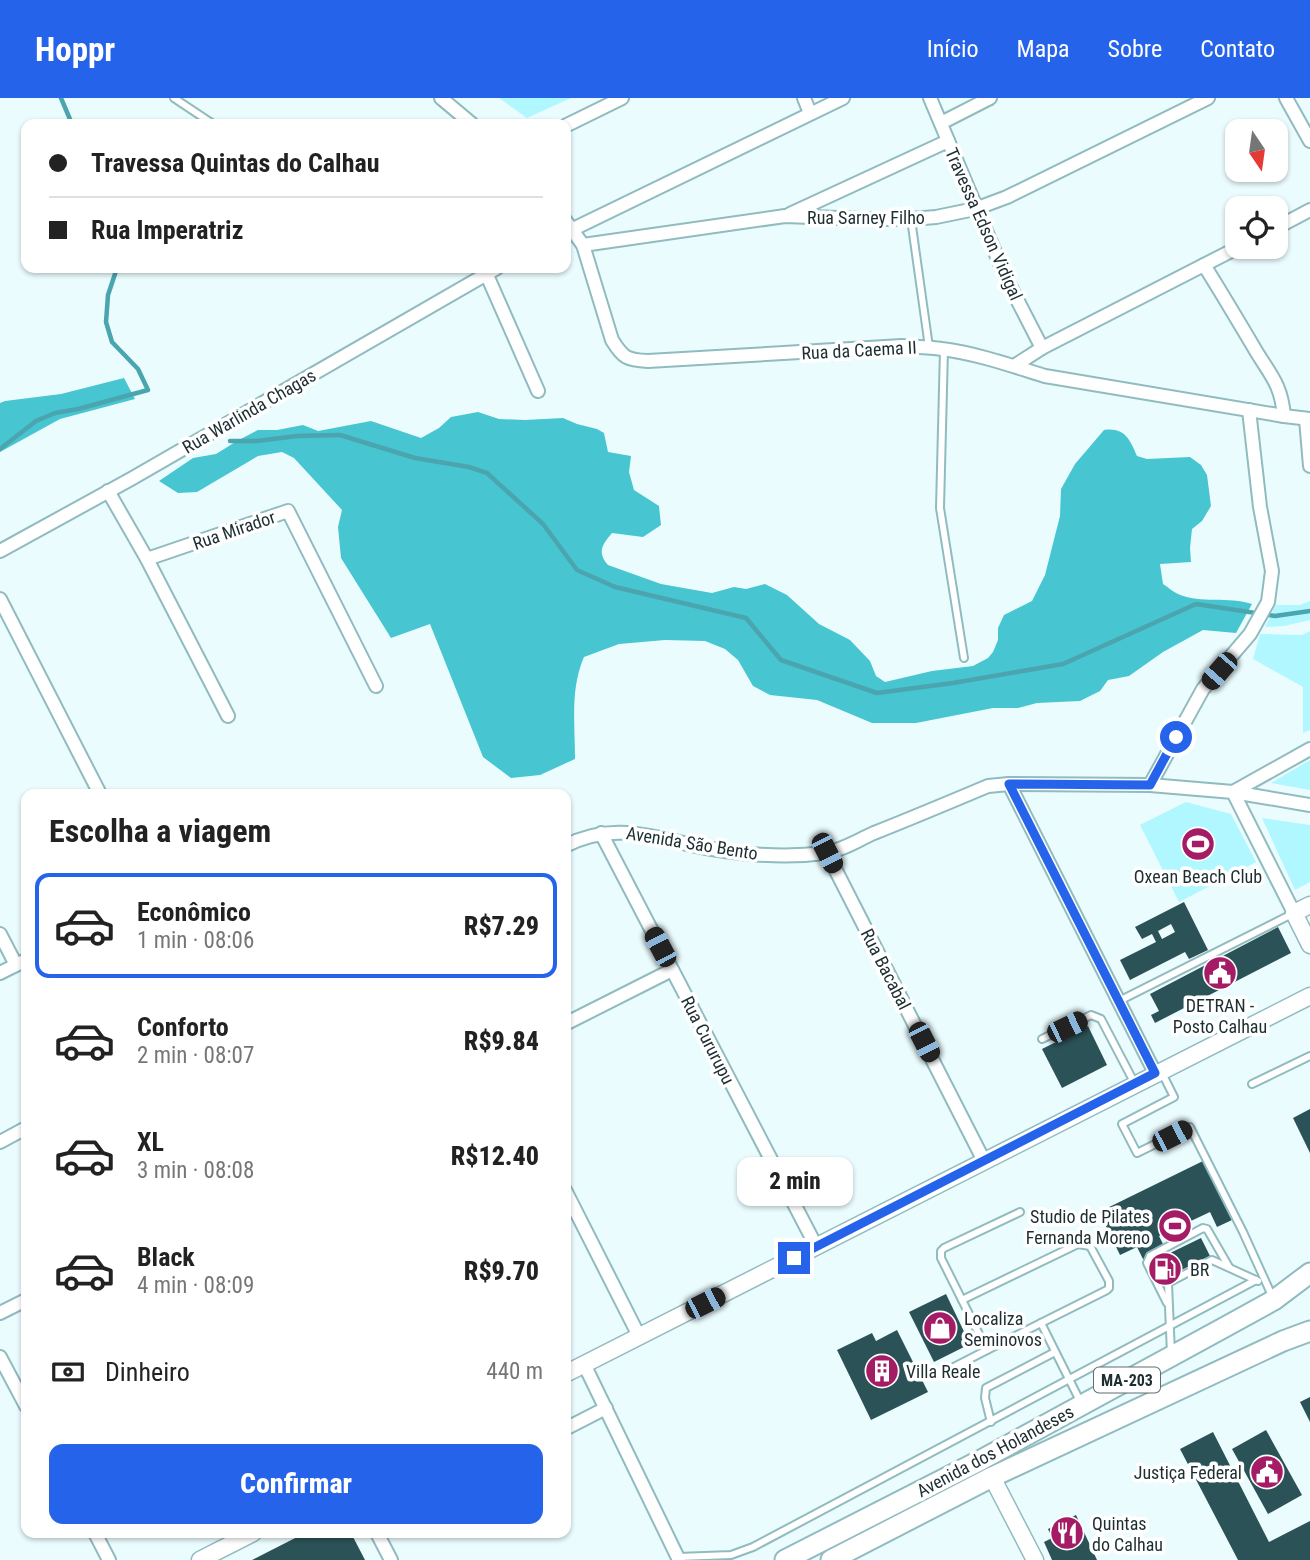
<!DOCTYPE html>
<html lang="pt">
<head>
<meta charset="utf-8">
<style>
  body { margin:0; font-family:"Roboto Condensed",sans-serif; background:#f6f6f6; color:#222; height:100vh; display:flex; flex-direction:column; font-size:26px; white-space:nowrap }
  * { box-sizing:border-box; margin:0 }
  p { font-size:23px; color:#767676 }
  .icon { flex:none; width:38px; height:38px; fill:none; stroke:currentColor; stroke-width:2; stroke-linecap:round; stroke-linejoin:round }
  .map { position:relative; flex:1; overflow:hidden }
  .sheet { position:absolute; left:21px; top:691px; width:550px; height:749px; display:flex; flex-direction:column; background:#fff; border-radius:14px; box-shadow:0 2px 5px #0004 }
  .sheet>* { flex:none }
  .guide { position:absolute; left:21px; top:21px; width:550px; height:154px; border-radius:14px; box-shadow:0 2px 5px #0004; display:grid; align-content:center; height:154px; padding:0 28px; background:#fff }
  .needle { width:46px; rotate:167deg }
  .fabs { position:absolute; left:1225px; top:21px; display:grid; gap:14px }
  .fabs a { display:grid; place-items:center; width:63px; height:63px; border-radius:14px; background:#fff; box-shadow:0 2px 5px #0004; font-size:35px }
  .end { position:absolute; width:32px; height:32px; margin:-16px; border:9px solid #2563eb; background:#fff; box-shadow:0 0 0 4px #fff }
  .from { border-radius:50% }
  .bubble { position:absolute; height:49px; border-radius:14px; background:#fff; box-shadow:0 2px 5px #0004; font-size:23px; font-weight:800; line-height:49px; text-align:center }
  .car { position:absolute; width:21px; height:42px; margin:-21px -10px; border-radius:9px; box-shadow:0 0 5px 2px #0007; background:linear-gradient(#222 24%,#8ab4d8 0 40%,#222 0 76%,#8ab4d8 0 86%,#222 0) }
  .guide b { display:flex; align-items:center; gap:24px; height:66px; font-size:26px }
  .guide b+b { border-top:2px solid #e0e0e0 }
  .guide i { width:18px; height:18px; background:#222 }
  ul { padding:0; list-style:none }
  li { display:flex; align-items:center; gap:21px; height:105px; margin:0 14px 10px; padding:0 14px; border:4px solid transparent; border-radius:14px }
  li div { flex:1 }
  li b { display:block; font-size:26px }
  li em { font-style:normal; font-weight:800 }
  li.active { border-color:#2563eb }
  li>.icon { width:63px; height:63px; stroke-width:1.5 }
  h2 { padding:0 28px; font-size:32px; line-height:84px }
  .pay { display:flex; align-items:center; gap:18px; height:77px; padding:0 28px; font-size:26px }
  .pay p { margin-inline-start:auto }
  .button { display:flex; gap:14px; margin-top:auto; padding:14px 28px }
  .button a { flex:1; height:80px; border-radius:14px; background:#2563eb; color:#fff; font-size:28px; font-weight:800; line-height:80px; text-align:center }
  header { display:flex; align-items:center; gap:42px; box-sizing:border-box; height:98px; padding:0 35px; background:#2563eb; color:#fff }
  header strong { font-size:33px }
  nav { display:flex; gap:38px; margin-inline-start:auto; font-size:24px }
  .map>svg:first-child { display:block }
  .green { fill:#b0f7ff }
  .forest { fill:#47c5d1 }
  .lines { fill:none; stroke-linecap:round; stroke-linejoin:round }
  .stream { stroke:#4aa5af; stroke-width:4.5 }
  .building { fill:#2b5257; fill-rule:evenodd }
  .service-casing { stroke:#90bbbf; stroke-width:10 }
  .minor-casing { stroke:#90bbbf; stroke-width:16 }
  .tertiary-casing { stroke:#90bbbf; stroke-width:19 }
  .primary-casing { stroke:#90bbbf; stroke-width:23 }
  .service { stroke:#fff; stroke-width:6 }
  .minor { stroke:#fff; stroke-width:12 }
  .tertiary { stroke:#fff; stroke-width:16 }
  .primary { stroke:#fff; stroke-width:19 }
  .route { stroke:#2563eb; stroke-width:9 }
  .labels { text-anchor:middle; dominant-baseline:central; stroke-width:7; stroke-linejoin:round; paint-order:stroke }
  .shield { fill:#fff; stroke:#616d6e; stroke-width:2 }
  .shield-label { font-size:16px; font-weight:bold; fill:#1d2e30 }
  .street-label { font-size:18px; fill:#1d2e30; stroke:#fff }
  .poi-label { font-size:18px; fill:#1d2e30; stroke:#fff; text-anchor:start }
</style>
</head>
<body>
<header>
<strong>Hoppr</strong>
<nav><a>Início</a><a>Mapa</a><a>Sobre</a><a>Contato</a></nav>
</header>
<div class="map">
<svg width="1310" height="1462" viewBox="0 0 1310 1462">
  <rect width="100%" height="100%" fill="#ebfcfe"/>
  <!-- green -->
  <g class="green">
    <polygon points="499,0 571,0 527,20"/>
    <polygon points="1310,503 1310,522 1284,528 1265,529 1276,507 1300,507"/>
    <polygon points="1310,533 1310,632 1303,635 1303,589 1253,561 1260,536 1302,537"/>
    <polygon points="1310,662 1310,692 1271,685"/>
    <polygon points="1186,704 1231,716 1256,764 1179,804 1140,727"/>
    <polygon points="1262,720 1310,727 1310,784 1295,792"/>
  </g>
  <!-- forest -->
  <g class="forest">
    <polygon points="124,280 135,301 60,321 0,354 0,305 5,303 61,296"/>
    <path d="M478 314 499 321 525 322 563 320 577 326 597 331 604 335 608 354 631 358 629 374 634 392 659 408 661 427 643 439 612 435C602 447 597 454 608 467L661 486 712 495 734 489 746 491 765 486 787 497 819 526 850 542 870 563 876 578 885 584 932 573 973 568 988 560 993 554 998 542V530L1004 517 1032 503 1045 477 1060 418 1061 391 1075 366 1104 332C1124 329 1130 341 1137 358L1147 361 1190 359 1201 367 1207 377 1211 408 1202 423 1192 431 1190 450 1191 464 1160 466 1163 486C1168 489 1173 494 1178 496 1201 506 1228 498 1252 506L1236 535 1203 532 1163 554 1129 578 1108 582 1100 593 1080 603 1037 605 1018 610H993L916 625H872L817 602 770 597 753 588 738 562 725 551 705 543 665 542 619 546 584 559C570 591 575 626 575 661L540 677 511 680 483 659 430 526 391 540 341 460 338 429 342 412 294 360 282 354 258 358 197 394 178 395 159 383 193 360 216 356 237 343 258 332H277L303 327 318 333 371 323 421 340 439 330 451 319Z"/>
  </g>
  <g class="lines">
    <!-- stream -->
    <g class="stream">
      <polyline points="61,0 72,26"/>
      <polyline points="230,343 257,343 297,338 340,337 415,360 469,369 487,375 543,426 577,472 615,489 746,520 781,562 877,595 953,585 1063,566 1196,506 1275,518 1310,513"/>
      <polyline points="0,351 36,323 55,315 78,311 148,292 138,271 112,244 106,224 108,197 117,170"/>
    </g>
  </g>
  <!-- building -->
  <g class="building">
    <path d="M1184 804 1208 852 1189 861 1185 854 1130 882 1120 862 1156 844 1152 836 1142 841 1135 829ZM1171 826 1175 834 1162 841 1158 833Z"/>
    <polygon points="1278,829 1291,855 1155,925 1151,917 1159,913 1150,896"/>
    <polygon points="1088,928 1107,967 1062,990 1042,951"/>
    <polygon points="1310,1011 1310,1055 1293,1020"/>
    <polygon points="1203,1063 1232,1122 1217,1129 1210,1114 1159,1138 1168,1156 1201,1140 1210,1158 1155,1185 1137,1149 1120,1157 1099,1114"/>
    <polygon points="946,1196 970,1246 934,1264 909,1214"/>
    <polygon points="897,1232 928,1294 871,1322 837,1252 872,1235 876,1243"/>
    <polygon points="1310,1299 1310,1324 1300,1304"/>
    <polygon points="1266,1332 1302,1397 1268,1416 1232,1351"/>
    <polygon points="1213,1334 1269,1444 1310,1423 1310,1462 1238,1462 1180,1351"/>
    <polygon points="1076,1417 1097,1462 1052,1462 1044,1444 1052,1440 1048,1431"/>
    <polygon points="305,1435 351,1435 365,1462 252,1462"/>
  </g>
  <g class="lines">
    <!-- service casing -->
    <g class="service-casing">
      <g id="service">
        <polyline points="174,0 213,26"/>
        <polyline points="911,121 929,249"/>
        <polyline points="944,251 940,410 964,560"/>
        <polyline points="1119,903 1292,816"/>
        <polyline points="1042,941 1091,917 1101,921 1135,986"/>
        <polyline points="1162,975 1174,999 1122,1026 1137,1055 1190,1029 1243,1134 1273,1200"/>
        <polyline points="1252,986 1310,958"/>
        <polyline points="1020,1114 944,1150 941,1153 941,1160 987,1252 1041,1225 1081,1305"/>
        <polyline points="962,1202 1078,1146 1090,1148 1109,1183 1109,1190 1107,1192 1041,1225"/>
        <polyline points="1167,1205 1147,1165 1150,1158 1203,1130 1207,1131 1229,1169"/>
        <polyline points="1171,1256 1168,1185 1212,1162 1258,1183"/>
        <polyline points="950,1271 987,1252"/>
        <polyline points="991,1324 985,1300 986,1290 1055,1254"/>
        <polyline points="678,1459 731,1457 753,1449 1256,1182"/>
      </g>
    </g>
    <!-- minor casing -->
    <g class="minor-casing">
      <g id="minor">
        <polyline points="441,0 472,26"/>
        <polyline points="804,0 810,15"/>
        <polyline points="930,0 1006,180 1042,250"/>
        <polyline points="1286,0 1310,43"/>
        <polyline points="941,25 990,0"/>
        <polyline points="565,28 622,0"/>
        <polyline points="790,116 948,43"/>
        <path d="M565 122 583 147 612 242C623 260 627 262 648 263L902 248C916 249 929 249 942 251 975 255 1013 268 1045 278L1284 318 1310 321"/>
        <polyline points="1276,130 1310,112"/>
        <polyline points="567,134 843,0"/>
        <polyline points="583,147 785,118 864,121 911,121 936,119 975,111 1007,99 1208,0"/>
        <path d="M1204 167C1221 194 1237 221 1253 248 1269 276 1281 284 1284 318"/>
        <polyline points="486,175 538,293"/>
        <polyline points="1014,268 1042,250 1239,149"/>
        <polyline points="1306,321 1310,368"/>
        <polyline points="108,393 147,461 228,618"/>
        <polyline points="0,453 131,381 497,170"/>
        <polyline points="147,461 288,413 376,588"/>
        <polyline points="0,501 100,696"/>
        <polyline points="1009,686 1155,975"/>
        <polyline points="1150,687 1203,591 1250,536 1268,504 1272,473 1260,409 1249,312"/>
        <polyline points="1233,694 1294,815"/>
        <polyline points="1233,694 1310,651"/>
        <polyline points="601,735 816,1148"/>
        <path d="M565 748C617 721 658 742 712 751 748 757 787 760 824 755 841 753 858 742 874 735 912 720 950 704 988 688L1009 686 1150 687 1233 694 1310 707"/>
        <polyline points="827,755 984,1063"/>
        <polyline points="0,836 16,867"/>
        <polyline points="0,875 26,862"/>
        <polyline points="565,926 672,872"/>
        <polyline points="0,1044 26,1030"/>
        <polyline points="565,1092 639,1238"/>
        <polyline points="0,1215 26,1202"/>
        <polyline points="0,1259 26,1308"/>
        <polyline points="584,1266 679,1462"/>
        <polyline points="565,1331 606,1310"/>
        <polyline points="95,1435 109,1462"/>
        <polyline points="377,1435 391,1462"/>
      </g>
    </g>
    <!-- tertiary casing -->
    <g class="tertiary-casing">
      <g id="tertiary">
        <polyline points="1310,807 1294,815 1310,847"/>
        <polyline points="565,1276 1310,898"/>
        <polyline points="992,1379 1035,1462"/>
        <polyline points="200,1462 253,1435"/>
      </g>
    </g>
    <!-- primary casing -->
    <g class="primary-casing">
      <g id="primary">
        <polyline points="785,1462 981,1362 1225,1229 1274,1202 1310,1175"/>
        <polyline points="831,1462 992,1379 1283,1243 1310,1233"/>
      </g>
    </g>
    <!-- service -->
    <use href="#service" class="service"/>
    <!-- minor -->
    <use href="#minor" class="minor"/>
    <!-- tertiary -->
    <use href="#tertiary" class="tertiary"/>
    <!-- primary -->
    <use href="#primary" class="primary"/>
  </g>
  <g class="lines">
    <!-- route -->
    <polyline class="route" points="794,1160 1155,975 1009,686 1150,687 1176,639"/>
  </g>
  <!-- icons -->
  <defs>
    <g id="stadium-disc" transform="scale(1.75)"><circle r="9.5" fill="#a41c65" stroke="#fff"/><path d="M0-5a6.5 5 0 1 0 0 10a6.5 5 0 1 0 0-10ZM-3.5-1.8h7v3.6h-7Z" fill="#fff"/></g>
    <g id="civic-disc" transform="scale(1.75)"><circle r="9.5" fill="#a41c65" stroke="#fff"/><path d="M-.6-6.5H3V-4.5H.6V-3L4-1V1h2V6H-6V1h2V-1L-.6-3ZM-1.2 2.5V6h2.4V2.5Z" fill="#fff"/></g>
    <g id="fuel-disc" transform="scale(1.75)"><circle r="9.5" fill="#a41c65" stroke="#fff"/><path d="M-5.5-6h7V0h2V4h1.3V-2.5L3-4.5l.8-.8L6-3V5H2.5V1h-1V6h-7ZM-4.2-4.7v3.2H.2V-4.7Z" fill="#fff"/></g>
    <g id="shop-disc" transform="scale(1.75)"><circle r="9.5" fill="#a41c65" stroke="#fff"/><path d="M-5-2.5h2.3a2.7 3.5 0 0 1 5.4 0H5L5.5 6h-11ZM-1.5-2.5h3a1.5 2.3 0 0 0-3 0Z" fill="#fff"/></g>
    <g id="building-disc" transform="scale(1.75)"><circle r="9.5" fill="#a41c65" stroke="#fff"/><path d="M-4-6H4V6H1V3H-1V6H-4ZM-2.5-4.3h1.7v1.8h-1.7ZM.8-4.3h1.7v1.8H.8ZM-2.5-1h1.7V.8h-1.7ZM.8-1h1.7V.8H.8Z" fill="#fff"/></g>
    <g id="restaurant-disc" transform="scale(1.75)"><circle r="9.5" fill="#a41c65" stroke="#fff"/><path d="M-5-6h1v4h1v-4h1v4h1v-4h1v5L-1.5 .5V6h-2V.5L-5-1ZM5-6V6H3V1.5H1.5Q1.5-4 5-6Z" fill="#fff"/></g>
  </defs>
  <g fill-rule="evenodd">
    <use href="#stadium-disc" x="1198" y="746"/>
    <use href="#civic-disc" x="1220" y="875"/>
    <use href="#stadium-disc" x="1175" y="1128"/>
    <use href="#fuel-disc" x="1165" y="1171"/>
    <use href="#shop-disc" x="940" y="1230"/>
    <use href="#building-disc" x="882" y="1273"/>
    <use href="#civic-disc" x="1267" y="1374"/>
    <use href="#restaurant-disc" x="1067" y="1435"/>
  </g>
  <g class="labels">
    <!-- shield labels -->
    <rect class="shield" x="1094" y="1269.5" width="66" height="25" rx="5"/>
    <g class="shield-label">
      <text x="1127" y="1282">MA-203</text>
    </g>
    <!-- street labels -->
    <g class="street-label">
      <text x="866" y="119">Rua Sarney Filho</text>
      <text transform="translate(984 126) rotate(66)">Travessa Edson Vidigal</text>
      <text transform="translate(859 252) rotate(-3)">Rua da Caema II</text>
      <text transform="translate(249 313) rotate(-30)">Rua Warlinda Chagas</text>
      <text transform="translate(234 432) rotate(-19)">Rua Mirador</text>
      <text transform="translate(692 745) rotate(9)">Avenida São Bento</text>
      <text transform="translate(886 871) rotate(63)">Rua Bacabal</text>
      <text transform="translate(708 942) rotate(63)">Rua Cururupu</text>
      <text transform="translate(995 1353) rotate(-28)">Avenida dos Holandeses</text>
    </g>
    <!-- poi labels -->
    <g class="poi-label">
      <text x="1198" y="778" text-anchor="middle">Oxean Beach Club</text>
      <text x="1220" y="907" text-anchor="middle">DETRAN -<tspan x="1220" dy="21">Posto Calhau</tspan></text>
      <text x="1150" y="1118" text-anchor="end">Studio de Pilates<tspan x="1150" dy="21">Fernanda Moreno</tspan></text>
      <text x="1190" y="1171">BR</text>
      <text x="964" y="1220">Localiza<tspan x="964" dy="21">Seminovos</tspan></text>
      <text x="906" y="1273">Villa Reale</text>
      <text x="1242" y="1374" text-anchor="end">Justiça Federal</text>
      <text x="1092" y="1425">Quintas<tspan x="1092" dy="21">do Calhau</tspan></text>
    </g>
  </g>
</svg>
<div class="fabs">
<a><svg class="needle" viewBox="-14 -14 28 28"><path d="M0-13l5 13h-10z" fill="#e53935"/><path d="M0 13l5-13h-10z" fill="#767676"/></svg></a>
<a><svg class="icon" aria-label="locate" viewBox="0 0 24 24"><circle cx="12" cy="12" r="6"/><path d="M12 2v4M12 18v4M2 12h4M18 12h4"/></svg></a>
</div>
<i class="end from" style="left:1176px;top:639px"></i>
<i class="end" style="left:794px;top:1160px"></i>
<div class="bubble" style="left:737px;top:1059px;width:116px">2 min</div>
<i class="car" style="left:1219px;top:573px;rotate:221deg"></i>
<i class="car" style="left:827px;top:755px;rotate:153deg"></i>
<i class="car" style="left:660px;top:849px;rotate:332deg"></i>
<i class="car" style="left:1067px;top:929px;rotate:64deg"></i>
<i class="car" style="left:924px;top:944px;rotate:153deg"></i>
<i class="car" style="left:1172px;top:1038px;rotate:63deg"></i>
<i class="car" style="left:705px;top:1205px;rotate:63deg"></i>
<div class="guide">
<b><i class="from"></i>Travessa Quintas do Calhau</b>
<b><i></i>Rua Imperatriz</b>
</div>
<section class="sheet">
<h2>Escolha a viagem</h2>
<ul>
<li class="active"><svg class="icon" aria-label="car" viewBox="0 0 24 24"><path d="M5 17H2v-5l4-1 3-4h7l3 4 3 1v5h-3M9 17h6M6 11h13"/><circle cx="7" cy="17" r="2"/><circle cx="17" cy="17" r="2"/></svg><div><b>Econômico</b><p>1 min · 08:06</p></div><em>R$7.29</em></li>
<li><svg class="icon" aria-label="car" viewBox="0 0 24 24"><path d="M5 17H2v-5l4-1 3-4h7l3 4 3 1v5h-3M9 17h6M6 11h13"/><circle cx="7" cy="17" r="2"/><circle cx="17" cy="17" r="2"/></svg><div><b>Conforto</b><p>2 min · 08:07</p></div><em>R$9.84</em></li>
<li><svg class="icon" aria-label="car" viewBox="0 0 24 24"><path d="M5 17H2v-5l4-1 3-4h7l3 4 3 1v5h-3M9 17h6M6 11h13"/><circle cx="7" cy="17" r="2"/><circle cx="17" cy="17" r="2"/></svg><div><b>XL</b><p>3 min · 08:08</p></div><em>R$12.40</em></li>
<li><svg class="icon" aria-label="car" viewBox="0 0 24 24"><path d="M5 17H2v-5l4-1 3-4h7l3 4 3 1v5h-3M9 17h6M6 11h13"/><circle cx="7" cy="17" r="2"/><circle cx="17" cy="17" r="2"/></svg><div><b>Black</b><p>4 min · 08:09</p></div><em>R$9.70</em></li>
</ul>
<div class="pay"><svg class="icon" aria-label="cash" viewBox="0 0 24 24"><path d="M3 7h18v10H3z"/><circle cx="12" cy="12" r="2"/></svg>Dinheiro<p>440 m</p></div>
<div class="button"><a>Confirmar</a></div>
</section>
</div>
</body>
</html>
